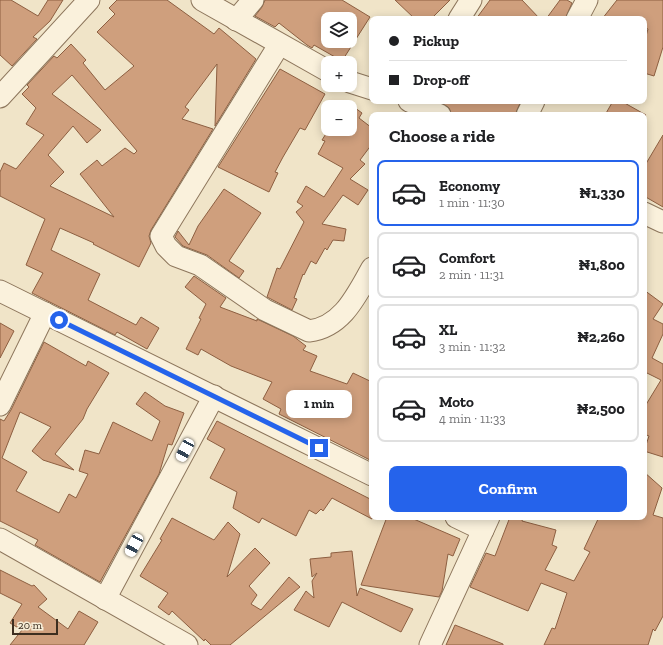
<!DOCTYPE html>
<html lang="en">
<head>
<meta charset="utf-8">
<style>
  body { margin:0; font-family:"Zilla Slab",serif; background:#f2f2f2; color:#202124; height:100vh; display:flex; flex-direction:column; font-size:15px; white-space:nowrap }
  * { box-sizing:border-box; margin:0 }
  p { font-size:13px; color:#757577 }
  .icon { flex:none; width:22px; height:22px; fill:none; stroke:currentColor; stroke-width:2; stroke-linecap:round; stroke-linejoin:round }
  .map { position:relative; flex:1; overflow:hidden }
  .sheet { position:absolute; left:369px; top:112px; width:278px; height:408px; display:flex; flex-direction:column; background:#fff; border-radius:8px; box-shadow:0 2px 10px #0003 }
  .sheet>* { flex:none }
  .top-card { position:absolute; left:369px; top:16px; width:278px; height:88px; border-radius:8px; box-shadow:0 2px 10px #0003; display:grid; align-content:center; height:88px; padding:0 20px; background:#fff }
  .controls { position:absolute; left:321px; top:12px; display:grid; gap:8px }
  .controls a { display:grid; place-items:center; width:36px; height:36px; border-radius:8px; background:#fff; box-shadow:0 2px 10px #0003; font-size:20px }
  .scale { position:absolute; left:12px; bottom:10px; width:46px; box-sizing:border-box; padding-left:4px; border:2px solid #3d2e20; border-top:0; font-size:11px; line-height:14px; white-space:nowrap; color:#3d2e20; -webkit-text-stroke:3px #f7eed8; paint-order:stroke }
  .end { position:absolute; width:18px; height:18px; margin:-9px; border:5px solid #2563eb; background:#fff; box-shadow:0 0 0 2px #fff }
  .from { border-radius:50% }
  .bubble { position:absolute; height:28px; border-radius:8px; background:#fff; box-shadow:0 2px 10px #0003; font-size:13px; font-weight:700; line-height:28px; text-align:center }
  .car { position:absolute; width:12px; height:24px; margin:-12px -6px; border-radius:5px; box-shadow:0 0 3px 1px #0007; background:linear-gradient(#fff 24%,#345 0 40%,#fff 0 76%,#345 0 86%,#fff 0) }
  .top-card b { display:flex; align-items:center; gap:14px; height:38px; font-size:15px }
  .top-card b+b { border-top:1px solid #e0e0e0 }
  .top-card i { width:10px; height:10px; background:#202124 }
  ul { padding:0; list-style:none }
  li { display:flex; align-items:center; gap:12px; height:66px; margin:0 8px 6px; padding:0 12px; border:2px solid #e0e0e0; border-radius:8px }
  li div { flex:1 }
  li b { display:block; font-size:15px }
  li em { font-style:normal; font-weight:700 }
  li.selected { border-color:#2563eb }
  li>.icon { width:36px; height:36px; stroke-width:1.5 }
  h2 { padding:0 20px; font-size:18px; line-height:48px }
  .primary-button { display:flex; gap:8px; margin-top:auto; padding:8px 20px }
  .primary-button a { flex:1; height:46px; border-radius:8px; background:#2563eb; color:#fff; font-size:16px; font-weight:700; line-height:46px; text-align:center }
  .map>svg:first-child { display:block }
  .building { fill:#cf9f7d; stroke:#8d5f41; fill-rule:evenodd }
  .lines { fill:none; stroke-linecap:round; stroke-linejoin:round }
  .minor-casing { stroke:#8d765c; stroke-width:23 }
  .minor { stroke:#faf1dc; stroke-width:21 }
  .route { stroke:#2563eb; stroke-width:5 }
</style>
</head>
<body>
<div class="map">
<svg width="663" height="645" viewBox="0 0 663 645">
  <rect width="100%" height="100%" fill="#f0e4c8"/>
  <!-- building -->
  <g class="building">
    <polygon points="0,0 11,0 38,16 48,0 63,0 50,21 33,37 37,39 12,66 0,55"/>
    <path d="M117 0H167L214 34 219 28 256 59 215 126 217 64 185 107 189 110 182 119 213 129 151 230 149 236 151 243 139 267 93 244 94 243 60 228 51 250 100 274 88 300 136 325 141 317 159 328 147 349 117 332 115 335 32 293 43 273 26 265 45 219 0 196V172L4 163 16 169 44 135 26 124 36 108 22 94 29 87 27 85 54 56 57 58 71 44 86 60 83 63 105 90 134 66 97 32 115 14 109 8ZM72 75 137 151 134 154 125 148 102 166 97 160 80 174 114 217 50 186 64 172 48 155 73 126 87 143 101 130 52 94Z"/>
    <path d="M265 0H342L370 17 342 61 314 45 312 48 307 45 279 23 275 27 255 16 262 7ZM328 19H350V41H328Z"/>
    <polygon points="395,0 450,0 431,19 415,19"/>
    <polygon points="490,0 522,0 540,19 476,19"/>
    <polygon points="560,0 567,0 572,3 565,19 546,19"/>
    <polygon points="617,0 663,0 663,47 654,76 644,73 644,43 648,29 644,27 644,19 602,19"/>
    <polygon points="280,69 325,94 305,130 300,128 283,157 275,172 278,173 269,192 218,167"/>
    <polygon points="438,101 521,101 515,115 452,115 449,108"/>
    <polygon points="613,101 621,101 646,115 605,115"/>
    <polygon points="347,102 362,113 359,118 372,128 372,144 360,160 365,164 350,179 368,190 358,205 343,195 322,224 346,229 344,241 333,240 327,250 325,248 316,264 311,261 304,275 303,274 294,298 297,299 292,310 267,297 277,268 280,269 304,222 296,212 303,206 297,202 306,186 324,197 343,168 318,154 325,141 322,140 329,129 350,129 350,107 344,107"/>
    <polygon points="663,135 663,207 644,196 644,167"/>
    <polygon points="224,189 261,213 229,261 244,271 239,278 207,255 183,246 175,237 178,231 189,245 198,226"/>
    <polygon points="194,276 226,298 220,307 257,321 257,319 293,336 306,346 303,350 317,356 310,371 347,384 353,373 372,382 372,461 279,414 281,409 263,399 272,382 231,366 201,349 198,355 186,349 201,319 199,318 206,304 185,287"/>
    <polygon points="644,290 663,304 653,319 663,324 663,334 652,358 663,364 663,457 644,451 649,436 644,434 644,408 661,380 645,372 644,375"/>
    <polygon points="0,323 14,331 0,358"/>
    <polygon points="44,342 86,366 88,361 109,373 87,409 83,419 55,454 74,470 43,460 32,451 51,427 20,412 2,458 27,472 16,491 59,513 69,494 76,498 88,474 79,471 85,450 99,454 113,422 152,441 160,421 136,404 145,392 165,406 184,413 172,445 168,444 159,474 100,582 35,545 38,540 0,521 0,419 4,421 11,410"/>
    <polygon points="217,421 372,500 372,519 332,498 323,511 321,509 316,514 309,510 296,536 262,518 259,523 233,508 237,492 210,478 225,449 207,439"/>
    <polygon points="644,472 662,488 653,515 663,518 663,616 655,631 653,629 648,645 544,645 552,628 555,629 567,593 541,583 528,611 470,587 486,553 495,556 510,517 523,517 522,521 556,530 552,545 557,547 545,570 574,581 590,552 584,549 599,517 644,517"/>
    <polygon points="387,517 409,517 460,539 453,556 448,554 442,591 439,597 361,585"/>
    <polygon points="172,518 214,540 228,522 240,534 227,577 255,548 270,563 249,586 257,595 251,604 261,610 289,577 300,587 230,645 211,645 205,639 204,641 172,611 169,615 158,607 168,593 140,576 162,540 160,539"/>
    <polygon points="352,551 357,596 360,588 413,609 401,632 342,602 329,627 294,610 306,591 314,598 312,581 317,573 312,577 310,559 331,557 331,553"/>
    <polygon points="0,570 32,586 34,585 47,599 38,607 68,629 79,611 98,622 84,645 10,645 22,630 10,623 22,604 0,593"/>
    <polygon points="455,625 503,644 503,645 446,645"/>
  </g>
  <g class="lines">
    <!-- minor casing -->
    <g class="minor-casing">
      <g id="minor">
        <polyline points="202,0 328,71"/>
        <polyline points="459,19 471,0"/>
        <polyline points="577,19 587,0"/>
        <polyline points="236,20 253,0"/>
        <path d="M279 45 161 236 166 246 176 256 200 265 265 310 309 331C343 327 357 294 372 268"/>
        <polyline points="350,82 372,89"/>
        <polyline points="0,97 89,0"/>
        <polyline points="409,101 440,115"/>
        <polyline points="527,115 534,101"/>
        <polyline points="644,213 663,222"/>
        <polyline points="0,291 372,475"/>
        <polyline points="0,405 45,313"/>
        <polyline points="456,517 483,530"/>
        <polyline points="0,539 187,645"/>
        <polyline points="105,599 214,396"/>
        <polyline points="430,645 489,517"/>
      </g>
    </g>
    <!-- minor -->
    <use href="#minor" class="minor"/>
  </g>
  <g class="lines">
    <!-- route -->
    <polyline class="route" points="59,320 319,448"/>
  </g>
</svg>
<div class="controls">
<a><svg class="icon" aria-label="layers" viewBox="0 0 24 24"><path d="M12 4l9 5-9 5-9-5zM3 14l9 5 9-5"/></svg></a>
<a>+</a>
<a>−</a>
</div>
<div class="scale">20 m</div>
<i class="end from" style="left:59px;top:320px"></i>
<i class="end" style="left:319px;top:448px"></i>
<div class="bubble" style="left:286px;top:390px;width:66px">1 min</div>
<i class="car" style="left:185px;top:450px;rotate:208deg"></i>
<i class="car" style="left:134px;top:545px;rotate:208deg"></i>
<div class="top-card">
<b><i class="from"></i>Pickup</b>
<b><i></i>Drop-off</b>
</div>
<section class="sheet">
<h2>Choose a ride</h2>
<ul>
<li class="selected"><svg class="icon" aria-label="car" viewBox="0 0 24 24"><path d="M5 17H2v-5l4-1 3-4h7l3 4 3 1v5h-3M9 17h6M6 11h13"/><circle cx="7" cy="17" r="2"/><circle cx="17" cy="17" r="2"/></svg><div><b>Economy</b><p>1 min · 11:30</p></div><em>₦1,330</em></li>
<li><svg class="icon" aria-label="car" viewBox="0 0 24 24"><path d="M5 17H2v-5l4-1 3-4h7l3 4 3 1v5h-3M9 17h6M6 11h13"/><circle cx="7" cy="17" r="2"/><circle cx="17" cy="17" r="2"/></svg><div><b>Comfort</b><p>2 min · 11:31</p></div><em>₦1,800</em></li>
<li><svg class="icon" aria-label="car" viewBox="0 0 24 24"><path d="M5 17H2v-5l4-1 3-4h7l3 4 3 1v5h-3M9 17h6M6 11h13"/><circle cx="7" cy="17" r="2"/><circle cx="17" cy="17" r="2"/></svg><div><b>XL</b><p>3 min · 11:32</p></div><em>₦2,260</em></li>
<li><svg class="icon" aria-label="car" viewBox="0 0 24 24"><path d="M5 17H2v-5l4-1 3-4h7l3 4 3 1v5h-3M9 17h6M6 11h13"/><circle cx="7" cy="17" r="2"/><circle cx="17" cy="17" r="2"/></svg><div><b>Moto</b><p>4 min · 11:33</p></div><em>₦2,500</em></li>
</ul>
<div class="primary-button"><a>Confirm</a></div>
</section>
</div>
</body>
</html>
